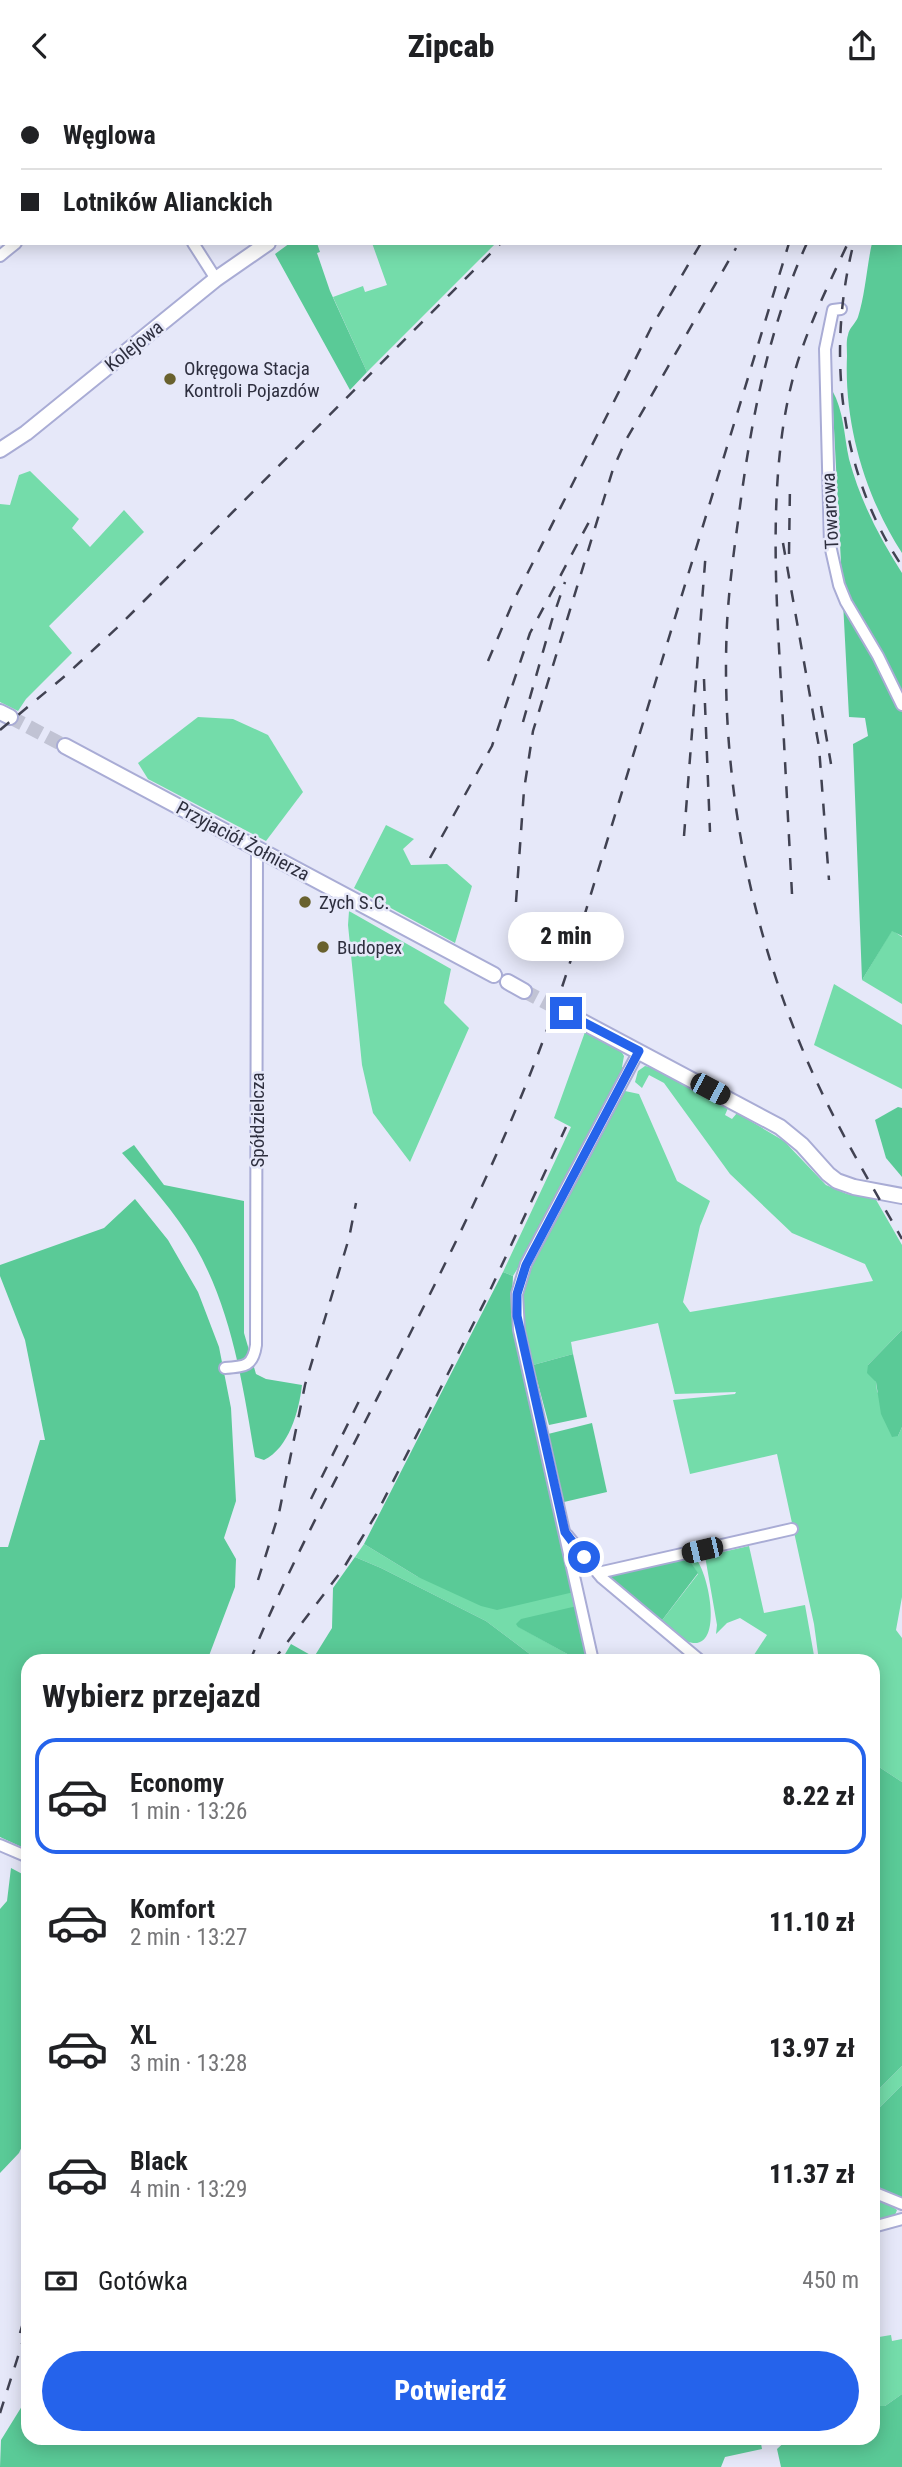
<!DOCTYPE html>
<html lang="pl">
<head>
<meta charset="utf-8">
<style>
  body { margin:0; font-family:"Roboto Condensed",sans-serif; background:#f6f6f6; color:#202124; height:100vh; display:flex; flex-direction:column; font-size:26px; white-space:nowrap }
  * { box-sizing:border-box; margin:0 }
  p { font-size:23px; color:#757577 }
  .icon { flex:none; width:38px; height:38px; fill:none; stroke:currentColor; stroke-width:2; stroke-linecap:round; stroke-linejoin:round }
  .map { position:relative; flex:1; overflow:hidden }
  .panel { position:absolute; left:21px; top:1563px; width:859px; height:791px; display:flex; flex-direction:column; background:#fff; border-radius:21px; box-shadow:0 4px 18px #0003 }
  .panel>* { flex:none }
  .guide { position:absolute; left:0px; top:0px; width:903px; height:154px; box-shadow:0 4px 18px #0003; display:grid; align-content:center; height:154px; padding:0 21px; background:#fff }
  .end { position:absolute; width:32px; height:32px; margin:-16px; border:9px solid #2563eb; background:#fff; box-shadow:0 0 0 4px #fff }
  .from { border-radius:50% }
  .bubble { position:absolute; height:49px; border-radius:24px; background:#fff; box-shadow:0 4px 18px #0003; font-size:23px; font-weight:800; line-height:49px; text-align:center }
  .car { position:absolute; width:21px; height:42px; margin:-21px -10px; border-radius:9px; box-shadow:0 0 5px 2px #0007; background:linear-gradient(#222 24%,#8ab4d8 0 40%,#222 0 76%,#8ab4d8 0 86%,#222 0) }
  .guide b { display:flex; align-items:center; gap:24px; height:66px; font-size:26px }
  .guide b+b { border-top:2px solid #e0e0e0 }
  .guide i { width:18px; height:18px; background:#202124 }
  ul { padding:0; list-style:none }
  li { display:flex; align-items:center; gap:21px; height:116px; margin:0 14px 10px; padding:0 7px; border:4px solid transparent; border-radius:21px }
  li div { flex:1 }
  li b { display:block; font-size:26px }
  li em { font-style:normal; font-weight:800 }
  li.active { border-color:#2563eb }
  li>.icon { width:63px; height:63px; stroke-width:1.5 }
  h2 { padding:0 21px; font-size:32px; line-height:84px }
  .pay { display:flex; align-items:center; gap:18px; height:77px; padding:0 21px; font-size:26px }
  .pay p { margin-inline-start:auto }
  .action { display:flex; gap:14px; margin-top:auto; padding:14px 21px }
  .action a { flex:1; height:80px; border-radius:42px; background:#2563eb; color:#fff; font-size:28px; font-weight:800; line-height:80px; text-align:center }
  header { display:flex; justify-content:space-between; align-items:center; height:91px; padding:0 21px; background:#fff; font-size:32px; font-weight:800 }
  .map>svg:first-child { display:block }
  .green { fill:#74dcaa }
  .forest { fill:#5aca97 }
  .lines { fill:none; stroke-linecap:round; stroke-linejoin:round }
  .secondary-tunnel { stroke:#c1c3d4; stroke-width:14; stroke-dasharray:14 7; stroke-linecap:butt }
  .street-casing { stroke:#a9acd5; stroke-width:14 }
  .secondary-casing { stroke:#a9acd5; stroke-width:18 }
  .street { stroke:#fff; stroke-width:10 }
  .secondary { stroke:#fff; stroke-width:14 }
  .rail { stroke:#414252; stroke-width:2.5; stroke-dasharray:12 12; stroke-linecap:butt }
  .route { stroke:#2563eb; stroke-width:9 }
  .poi-dot { fill:#69612e; stroke:#e6e8f9; stroke-width:2.5 }
  .labels { text-anchor:middle; dominant-baseline:central; stroke-width:5; stroke-linejoin:round; paint-order:stroke }
  .street-label { font-size:19px; fill:#2e2f3f; stroke:#e6e8f9 }
  .poi-label { font-size:19px; fill:#2e2f3f; stroke:#e6e8f9; text-anchor:start }
</style>
</head>
<body>
<header><svg class="icon" aria-label="back" viewBox="0 0 24 24"><path d="M15 5l-7 7 7 7"/></svg>Zipcab<svg class="icon" aria-label="share" viewBox="0 0 24 24"><path d="M12 15V3M7 8l5-5 5 5M5 13v7h14v-7"/></svg></header>
<div class="map">
<svg width="902" height="2376" viewBox="0 0 902 2376">
  <rect width="100%" height="100%" fill="#e6e8f9"/>
  <!-- green -->
  <g class="green">
    <polygon points="0,0 89,0 90,2 2,2 2,152 0,153"/>
    <polygon points="372,152 496,152 367,281 333,206 363,195 365,201 387,194"/>
    <polygon points="30,380 79,428 72,437 90,456 124,419 144,441 49,535 72,562 26,608 18,620 0,611 0,413 10,414 19,384"/>
    <polygon points="198,626 233,628 268,644 303,701 266,750 148,688 138,672"/>
    <polygon points="386,734 414,748 403,758 411,774 447,773 472,795 455,852 354,797"/>
    <polygon points="349,820 451,878 444,912 469,937 410,1071 373,1022 362,974 348,834"/>
    <polygon points="892,839 902,846 902,913 862,889"/>
    <polygon points="834,893 902,934 902,998 814,954"/>
    <polygon points="585,941 621,960 624,965 622,976 624,977 527,1162 513,1185 503,1181 571,1036 554,1027"/>
    <polygon points="645,975 655,977 728,1017 725,1024 732,1028 737,1022 784,1050 826,1094 847,1103 875,1107 902,1154 902,1239 868,1274 876,1291 877,1300 898,1345 902,1336 902,1506 896,1539 902,1547 902,1691 873,1672 873,1570 819,1570 814,1533 777,1363 690,1383 673,1309 735,1303 736,1301 675,1303 658,1232 571,1251 573,1263 533,1274 531,1269 520,1223 522,1192 542,1150 620,1003 625,1000 639,1003 677,1090 710,1110 700,1135 683,1211 690,1221 873,1190 865,1173 792,1142 730,1083 664,992 649,984 642,997 635,991 638,980"/>
    <polygon points="364,1453 418,1486 574,1501 577,1515 519,1536 580,1570 539,1570 486,1530 381,1477 355,1466"/>
    <polygon points="749,1455 764,1522 805,1514 815,1570 750,1570 767,1544 740,1527 727,1532 716,1543 717,1534 705,1465"/>
    <path d="M688 1467H695C708 1479 724 1555 693 1552 682 1551 669 1538 660 1532L698 1483Z"/>
    <polygon points="902,1975 902,1994 873,2023 873,2004"/>
    <polygon points="873,2109 889,2113 897,2119 895,2124 873,2131"/>
    <polygon points="891,2244 892,2250 902,2248 902,2303 885,2315 873,2315 873,2247"/>
  </g>
  <!-- forest -->
  <g class="forest">
    <path d="M902 75V462C865 405 844 333 847 265 847 258 846 250 848 244 849 237 856 232 858 226 865 205 867 174 872 152H901Z"/>
    <polygon points="290,152 317,152 320,161 317,162 330,200 367,281 350,299 275,163"/>
    <path d="M832 299C844 320 844 345 849 368 860 409 879 446 902 482V845L892 840 862 889 853 653 868 645 865 627 849 626Z"/>
    <polygon points="898,1016 902,1017 902,1086 886,1067 875,1029"/>
    <path d="M134 1054 164 1094 244 1110V1242L256 1283 266 1288 302 1294C299 1320 289 1357 264 1369L255 1366C243 1295 232 1219 195 1155 175 1121 148 1091 122 1062Z"/>
    <polygon points="135,1108 168,1149 198,1201 219,1256 231,1317 236,1410 224,1447 236,1468 235,1496 207,1570 28,1570 28,1759 0,1746 0,1456 8,1456 40,1349 45,1349 25,1249 0,1185 0,1174 104,1137"/>
    <polygon points="503,1181 513,1185 511,1223 574,1501 497,1519 481,1515 418,1486 364,1453"/>
    <polygon points="902,1239 902,1336 898,1345 892,1346 881,1323 876,1291 867,1282 868,1274"/>
    <polygon points="573,1263 587,1326 549,1334 533,1274"/>
    <polygon points="592,1332 607,1401 564,1411 548,1343"/>
    <polygon points="355,1466 381,1477 486,1530 539,1570 281,1570 291,1553 314,1566 332,1537 333,1497"/>
    <polygon points="688,1467 698,1482 660,1532 608,1488 613,1482"/>
    <polygon points="577,1515 590,1570 580,1570 518,1536 516,1533 521,1528"/>
    <polygon points="873,1672 902,1691 902,1975 873,2004"/>
    <polygon points="11,1777 28,1786 28,2042 19,2062 0,2082 0,1818 7,1810"/>
    <polygon points="902,1994 902,2108 873,2097 873,2023"/>
    <polygon points="28,2255 28,2347 760,2347 762,2358 725,2366 721,2376 0,2376 1,2349 27,2307 26,2263"/>
    <polygon points="902,2303 902,2376 781,2376 777,2358 789,2347 873,2347 873,2315 885,2315"/>
  </g>
  <g class="lines">
    <!-- secondary-tunnel -->
    <g class="secondary-tunnel">
      <polyline points="10,626 65,655"/>
      <polyline points="524,900 566,922"/>
    </g>
    <!-- street casing -->
    <g class="street-casing">
      <g id="street">
        <polyline points="99,0 100,2"/>
        <polyline points="456,0 457,2"/>
        <polyline points="204,2 206,0"/>
        <polyline points="193,152 216,188"/>
        <polyline points="0,165 16,152"/>
        <polyline points="841,218 833,219 825,258 830,454 839,494 846,511 878,565 902,614"/>
        <path d="M225 1277C245 1276 253 1275 256 1254L257 758"/>
        <polyline points="567,1444 602,1487 701,1570"/>
        <polyline points="598,1482 792,1438"/>
        <polyline points="593,1570 519,1239 517,1203 526,1173 639,960"/>
        <polyline points="0,1754 28,1766"/>
        <polyline points="873,2101 902,2113"/>
        <polyline points="873,2136 902,2128"/>
      </g>
    </g>
    <!-- secondary casing -->
    <g class="secondary-casing">
      <g id="secondary">
        <polyline points="618,2 622,0"/>
        <polyline points="0,359 26,342 216,188 268,152"/>
        <polyline points="0,621 10,626"/>
        <polyline points="65,655 494,884"/>
        <polyline points="508,891 524,900"/>
        <polyline points="566,922 780,1036 802,1054 828,1083 837,1090 854,1096 902,1105"/>
      </g>
    </g>
    <!-- street -->
    <use href="#street" class="street"/>
    <!-- secondary -->
    <use href="#secondary" class="secondary"/>
    <!-- rail -->
    <g class="rail">
      <polyline points="680,2 682,0"/>
      <polyline points="848,2 849,0"/>
      <polyline points="862,2 863,0"/>
      <polyline points="895,2 896,0"/>
      <polyline points="901,38 902,37"/>
      <path d="M807 152C768 238 751 330 739 423 734 459 729 496 727 533 720 684 749 838 810 976 836 1035 870 1091 902 1148"/>
      <path d="M852 159C827 264 840 384 902 475"/>
      <polyline points="783,452 819,656 829,789"/>
      <polyline points="789,463 790,393"/>
      <polyline points="488,570 514,509 651,237 701,152"/>
      <polyline points="704,588 710,741"/>
      <polyline points="821,615 831,673"/>
      <polyline points="523,631 552,529 565,491"/>
      <polyline points="0,639 65,585 119,535 501,152"/>
      <polyline points="684,745 706,459"/>
      <polyline points="430,767 492,655 530,542 590,429"/>
      <path d="M792 803C788 727 784 651 780 575 775 486 770 382 791 295 803 245 826 199 848 152"/>
      <polyline points="516,811 524,699 533,640 613,378 626,349 736,157"/>
      <polyline points="311,1408 363,1302"/>
      <polyline points="258,1489 279,1422 305,1294 349,1147 356,1112"/>
      <path d="M250 1570C283 1488 325 1410 365 1331 444 1176 521 1030 573 862L789 152"/>
      <polyline points="273,1570 343,1478 377,1422 487,1206 566,1036"/>
      <polyline points="20,2242 28,2215"/>
      <polyline points="0,2322 28,2234"/>
    </g>
  </g>
  <g class="lines">
    <!-- route -->
    <polyline class="route" points="566,922 639,960 526,1174 517,1203 517,1225 565,1441 584,1466"/>
  </g>
  <!-- markers -->
  <g class="poi-dot">
    <circle cx="170" cy="288" r="7"/>
    <circle cx="305" cy="811" r="7"/>
    <circle cx="323" cy="856" r="7"/>
  </g>
  <g class="labels">
    <!-- street labels -->
    <g class="street-label">
      <text transform="translate(134 255) rotate(-39)">Kolejowa</text>
      <text transform="translate(830 420) rotate(-93)">Towarowa</text>
      <text transform="translate(243 750) rotate(28)">Przyjaciół Żołnierza</text>
      <text transform="translate(257 1029) rotate(-90)">Spółdzielcza</text>
    </g>
    <!-- poi labels -->
    <g class="poi-label">
      <text x="184" y="277">Okręgowa Stacja<tspan x="184" dy="22">Kontroli Pojazdów</tspan></text>
      <text x="319" y="811">Zych S.C.</text>
      <text x="337" y="856">Budopex</text>
    </g>
  </g>
</svg>
<i class="end from" style="left:584px;top:1466px"></i>
<i class="end" style="left:566px;top:922px"></i>
<div class="bubble" style="left:508px;top:821px;width:116px">2 min</div>
<i class="car" style="left:710px;top:998px;rotate:118deg"></i>
<i class="car" style="left:702px;top:1459px;rotate:257deg"></i>
<div class="guide">
<b><i class="from"></i>Węglowa</b>
<b><i></i>Lotników Alianckich</b>
</div>
<section class="panel">
<h2>Wybierz przejazd</h2>
<ul>
<li class="active"><svg class="icon" aria-label="car" viewBox="0 0 24 24"><path d="M5 17H2v-5l4-1 3-4h7l3 4 3 1v5h-3M9 17h6M6 11h13"/><circle cx="7" cy="17" r="2"/><circle cx="17" cy="17" r="2"/></svg><div><b>Economy</b><p>1 min · 13:26</p></div><em>8.22 zł</em></li>
<li><svg class="icon" aria-label="car" viewBox="0 0 24 24"><path d="M5 17H2v-5l4-1 3-4h7l3 4 3 1v5h-3M9 17h6M6 11h13"/><circle cx="7" cy="17" r="2"/><circle cx="17" cy="17" r="2"/></svg><div><b>Komfort</b><p>2 min · 13:27</p></div><em>11.10 zł</em></li>
<li><svg class="icon" aria-label="car" viewBox="0 0 24 24"><path d="M5 17H2v-5l4-1 3-4h7l3 4 3 1v5h-3M9 17h6M6 11h13"/><circle cx="7" cy="17" r="2"/><circle cx="17" cy="17" r="2"/></svg><div><b>XL</b><p>3 min · 13:28</p></div><em>13.97 zł</em></li>
<li><svg class="icon" aria-label="car" viewBox="0 0 24 24"><path d="M5 17H2v-5l4-1 3-4h7l3 4 3 1v5h-3M9 17h6M6 11h13"/><circle cx="7" cy="17" r="2"/><circle cx="17" cy="17" r="2"/></svg><div><b>Black</b><p>4 min · 13:29</p></div><em>11.37 zł</em></li>
</ul>
<div class="pay"><svg class="icon" aria-label="cash" viewBox="0 0 24 24"><path d="M3 7h18v10H3z"/><circle cx="12" cy="12" r="2"/></svg>Gotówka<p>450 m</p></div>
<div class="action"><a>Potwierdź</a></div>
</section>
</div>
</body>
</html>
